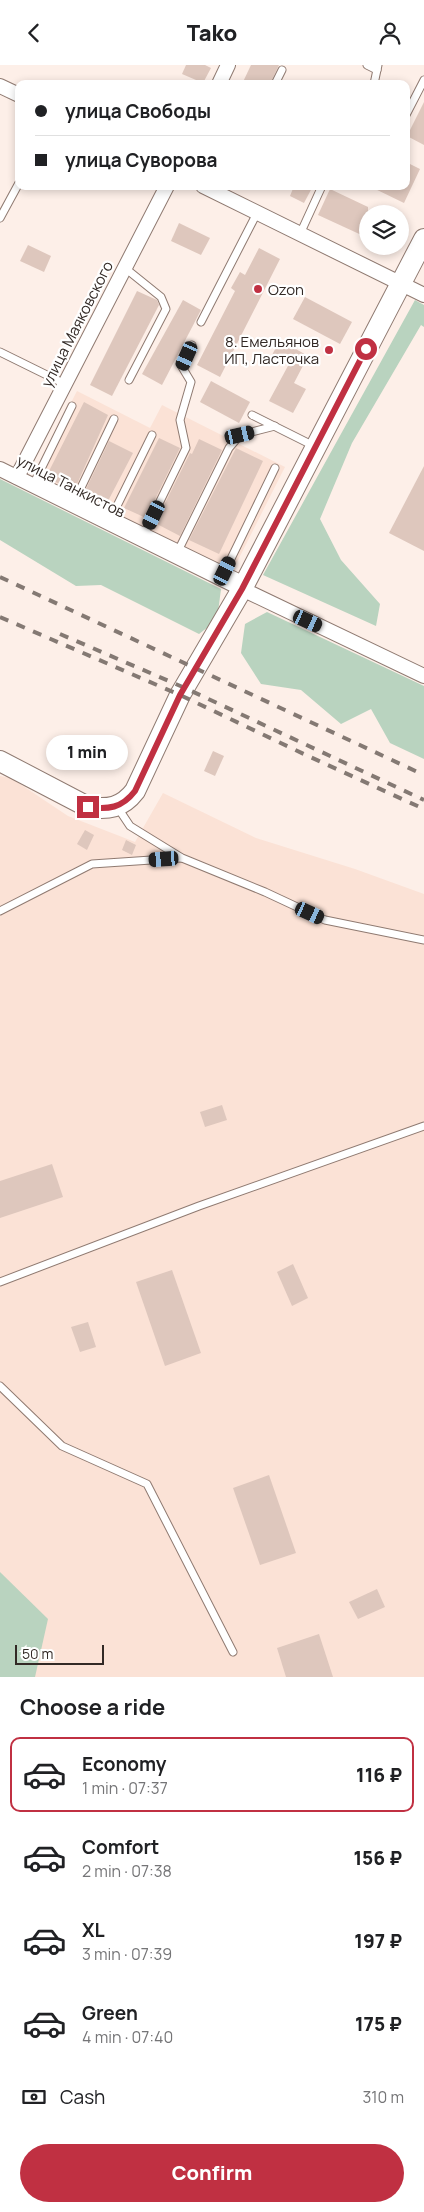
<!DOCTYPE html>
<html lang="en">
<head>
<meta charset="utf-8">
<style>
  body { margin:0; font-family:Manrope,sans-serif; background:#f6f6f6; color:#202124; height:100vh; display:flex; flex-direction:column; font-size:19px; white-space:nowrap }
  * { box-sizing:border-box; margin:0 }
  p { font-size:16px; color:#757577 }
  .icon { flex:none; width:28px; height:28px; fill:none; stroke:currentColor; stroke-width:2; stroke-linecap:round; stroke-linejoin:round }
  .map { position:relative; height:1612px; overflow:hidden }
  .sheet { display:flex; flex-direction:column; background:#fff; flex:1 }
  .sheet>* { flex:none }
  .banner { position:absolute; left:15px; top:15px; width:395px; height:110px; border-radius:10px; box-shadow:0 2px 8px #0003; display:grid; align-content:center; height:110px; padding:0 20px; background:#fff }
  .fabs { position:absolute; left:359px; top:140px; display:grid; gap:10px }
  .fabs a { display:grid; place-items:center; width:50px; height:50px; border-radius:50%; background:#fff; box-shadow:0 2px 8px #0003; font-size:25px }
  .scale { position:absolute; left:15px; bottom:12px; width:89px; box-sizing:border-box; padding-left:5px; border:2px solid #322925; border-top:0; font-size:14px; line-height:18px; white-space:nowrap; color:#322925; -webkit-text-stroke:4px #fff; paint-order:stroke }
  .end { position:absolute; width:22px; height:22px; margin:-11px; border:6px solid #c03042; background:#fff; box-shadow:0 0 0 2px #fff }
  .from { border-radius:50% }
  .bubble { position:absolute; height:35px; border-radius:18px; background:#fff; box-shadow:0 2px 8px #0003; font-size:16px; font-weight:800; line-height:35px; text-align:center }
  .car { position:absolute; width:15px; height:30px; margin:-15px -8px; border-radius:6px; box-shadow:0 0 4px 1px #0007; background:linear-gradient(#222 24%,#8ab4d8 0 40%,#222 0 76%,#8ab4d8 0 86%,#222 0) }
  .banner b { display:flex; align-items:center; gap:18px; height:48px; font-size:19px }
  .banner b+b { border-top:1px solid #e0e0e0 }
  .banner i { width:12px; height:12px; background:#202124 }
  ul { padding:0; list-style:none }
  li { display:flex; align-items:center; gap:15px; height:75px; margin:0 10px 8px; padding:0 10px; border:2px solid transparent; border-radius:10px }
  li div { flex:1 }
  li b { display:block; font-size:19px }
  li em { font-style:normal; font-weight:800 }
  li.selected { border-color:#c03042 }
  li>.icon { width:45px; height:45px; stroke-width:1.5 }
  h2 { padding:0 20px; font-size:22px; line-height:60px }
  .pay { display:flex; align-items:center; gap:12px; height:55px; padding:0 20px; font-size:19px }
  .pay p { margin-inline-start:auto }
  .button { display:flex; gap:10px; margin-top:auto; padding:10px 20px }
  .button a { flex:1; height:58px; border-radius:30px; background:#c03042; color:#fff; font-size:20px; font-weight:800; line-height:58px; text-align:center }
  header { display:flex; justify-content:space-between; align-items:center; height:65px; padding:0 20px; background:#fff; font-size:22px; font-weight:800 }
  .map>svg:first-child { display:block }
  .built { fill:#fbe2d6 }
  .green { fill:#b9d3bf }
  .building { fill:#dec7bd }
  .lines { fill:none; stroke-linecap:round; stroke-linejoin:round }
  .lane-casing { stroke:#8f7a71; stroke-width:9 }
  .street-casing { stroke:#8f7a71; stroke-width:16 }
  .secondary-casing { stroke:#8f7a71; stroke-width:22 }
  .lane { stroke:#fff; stroke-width:7 }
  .street { stroke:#fff; stroke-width:14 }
  .secondary { stroke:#fff; stroke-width:20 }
  .rail { stroke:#847973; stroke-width:4; stroke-dasharray:9 9; stroke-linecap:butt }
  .route { stroke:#c03042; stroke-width:6 }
  .poi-dot { fill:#c03042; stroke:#fff; stroke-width:2 }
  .labels { text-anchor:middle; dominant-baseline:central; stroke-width:4.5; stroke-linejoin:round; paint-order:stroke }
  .poi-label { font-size:15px; fill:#322925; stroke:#fff; text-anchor:start }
  .street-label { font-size:15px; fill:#322925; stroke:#fff }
</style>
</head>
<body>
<header><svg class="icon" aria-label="back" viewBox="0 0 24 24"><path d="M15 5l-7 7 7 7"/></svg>Tako<svg class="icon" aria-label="person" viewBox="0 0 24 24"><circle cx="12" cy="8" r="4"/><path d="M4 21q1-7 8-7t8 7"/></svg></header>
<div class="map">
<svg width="424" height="1612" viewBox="0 0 424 1612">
  <rect width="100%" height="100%" fill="#fdefe8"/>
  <!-- built -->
  <g class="built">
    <polygon points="77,326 150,363 162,340 285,402 229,513 32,414"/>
    <polygon points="0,711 11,713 68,751 135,777 163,728 256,773 355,804 424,829 424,1612 0,1612"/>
  </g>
  <!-- green -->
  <g class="green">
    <polygon points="415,235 424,240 424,262 421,260 352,378 320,454 341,495 380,539 376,561 263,510"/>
    <polygon points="0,414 221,524 217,555 199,569 101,520 76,521 0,475"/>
    <polygon points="267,547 424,621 424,694 390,678 371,644 341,659 301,625 261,619 241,588 245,559"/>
    <polygon points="0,1507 48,1554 35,1612 0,1612"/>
  </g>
  <!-- building -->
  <g class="building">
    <polygon points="186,0 205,0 211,3 203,18 182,9"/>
    <polygon points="251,0 279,0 270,19 242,19"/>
    <polygon points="424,37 424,80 407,71"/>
    <polygon points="406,97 420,104 404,138 369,121 406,121"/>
    <polygon points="294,121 313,121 304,138 290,131"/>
    <polygon points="330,124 368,142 368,173 318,150"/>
    <polygon points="179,158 210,173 201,190 171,176"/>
    <polygon points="28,180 51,191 44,207 20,196"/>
    <polygon points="259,183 280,194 220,312 197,300 235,226 231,223 240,207 245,210"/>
    <polygon points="137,226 157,235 159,240 112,331 90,320"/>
    <polygon points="305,232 352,257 340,279 293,254"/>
    <polygon points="183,235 201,245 162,320 142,309"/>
    <polygon points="280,275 308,291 294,318 306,324 293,348 269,336 289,299 272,290"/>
    <polygon points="211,316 250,337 239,358 200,337"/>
    <polygon points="84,337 108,350 77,419 74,418 71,425 46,412"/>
    <polygon points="159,373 180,383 146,453 124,443"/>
    <polygon points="199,374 222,385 180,471 155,458 190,388 192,389"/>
    <polygon points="109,376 133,388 108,436 86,424"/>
    <polygon points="236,383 263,396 219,489 189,475"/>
    <polygon points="424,401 424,486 389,468"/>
    <polygon points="213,686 224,691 215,711 204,706"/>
    <polygon points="85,765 94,770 87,785 77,779"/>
    <polygon points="126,775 136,780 132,790 122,785"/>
    <polygon points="222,1040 227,1055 205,1062 200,1047"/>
    <polygon points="52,1099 63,1132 0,1153 0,1116"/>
    <polygon points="293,1199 308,1233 292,1241 277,1207"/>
    <polygon points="172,1205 201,1288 165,1301 136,1217"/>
    <polygon points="88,1257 96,1282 80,1287 71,1262"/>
    <polygon points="269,1410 296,1488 260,1500 233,1423"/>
    <polygon points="377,1524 385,1542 358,1554 349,1537"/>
    <polygon points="319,1569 333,1612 286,1612 277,1583"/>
  </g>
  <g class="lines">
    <!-- lane casing -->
    <g class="lane-casing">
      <g id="lane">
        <polyline points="367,0 377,5"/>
        <polyline points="275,19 282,5"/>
        <polyline points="374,19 378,0"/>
        <polyline points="406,50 424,15"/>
        <polyline points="0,153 19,118"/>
        <polyline points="300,169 322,121"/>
        <polyline points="125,203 161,232 166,244 129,315"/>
        <polyline points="201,257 257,148"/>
        <polyline points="0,287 65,319"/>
        <polyline points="72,341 36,414 244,515"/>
        <polyline points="252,350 314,381"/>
        <polyline points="76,433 114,354"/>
        <polyline points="112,451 152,370"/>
        <polyline points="145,467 186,383 180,355 191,317 182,302 192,280"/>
        <polyline points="179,484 229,383 240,370 275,361"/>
        <polyline points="225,506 275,403"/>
        <polyline points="118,743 130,761 182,793 265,827 325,855 424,875"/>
        <polyline points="0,846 92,799 181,793"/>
        <polyline points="0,1217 199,1141 424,1061"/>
        <polyline points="0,1321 62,1381 147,1419 233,1587"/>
      </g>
    </g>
    <!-- street casing -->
    <g class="street-casing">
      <g id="street">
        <polyline points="219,19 228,0"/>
        <polyline points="0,21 19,30"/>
        <polyline points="203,121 424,230"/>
        <polyline points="0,404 242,524 424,611"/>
        <polyline points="17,412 167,121"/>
      </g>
    </g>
    <!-- secondary casing -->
    <g class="secondary-casing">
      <path id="secondary" d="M0 696 88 742C108 745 122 743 135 726L180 630 242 524 424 174"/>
    </g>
    <!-- lane -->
    <use href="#lane" class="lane"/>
    <!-- street -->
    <use href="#street" class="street"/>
    <!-- secondary -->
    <use href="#secondary" class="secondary"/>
    <!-- rail -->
    <g class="rail">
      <polyline points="0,512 424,710"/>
      <polyline points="0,552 180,630 308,691 424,744"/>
      <polyline points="60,569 185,623 424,735"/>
    </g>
  </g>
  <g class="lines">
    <!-- route -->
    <path class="route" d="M88 742C108 745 122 743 135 726L180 630 242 524 366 284"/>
  </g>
  <!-- markers -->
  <g class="poi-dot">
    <circle cx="258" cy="224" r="5"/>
    <circle cx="329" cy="285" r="5"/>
  </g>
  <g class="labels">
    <!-- poi labels -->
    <g class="poi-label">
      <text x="268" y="224">Ozon</text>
      <text x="319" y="276" text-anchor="end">8. Емельянов<tspan x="319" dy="17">ИП, Ласточка</tspan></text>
    </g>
    <!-- street labels -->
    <g class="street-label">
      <text transform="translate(77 259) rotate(-63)">улица Маяковского</text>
      <text transform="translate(71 421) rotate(27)">улица Танкистов</text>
    </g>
  </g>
</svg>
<div class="fabs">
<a><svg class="icon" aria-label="layers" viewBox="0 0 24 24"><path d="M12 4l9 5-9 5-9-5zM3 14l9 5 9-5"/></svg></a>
</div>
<div class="scale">50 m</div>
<i class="end from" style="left:366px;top:284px"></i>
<i class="end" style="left:88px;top:742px"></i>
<div class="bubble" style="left:46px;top:670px;width:82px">1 min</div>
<i class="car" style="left:187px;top:291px;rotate:204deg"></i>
<i class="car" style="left:240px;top:370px;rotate:77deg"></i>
<i class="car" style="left:154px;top:450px;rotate:206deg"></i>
<i class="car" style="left:225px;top:506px;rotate:26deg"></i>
<i class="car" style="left:308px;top:556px;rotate:115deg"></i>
<i class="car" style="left:164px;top:794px;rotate:266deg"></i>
<i class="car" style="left:310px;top:848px;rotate:115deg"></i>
<div class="banner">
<b><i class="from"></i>улица Свободы</b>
<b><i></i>улица Суворова</b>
</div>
</div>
<section class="sheet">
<h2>Choose a ride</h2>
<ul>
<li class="selected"><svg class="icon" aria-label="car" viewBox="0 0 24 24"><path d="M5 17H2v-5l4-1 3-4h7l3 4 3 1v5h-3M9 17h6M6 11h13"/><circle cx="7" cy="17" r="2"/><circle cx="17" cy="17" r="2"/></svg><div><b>Economy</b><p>1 min · 07:37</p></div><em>116 ₽</em></li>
<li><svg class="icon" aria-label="car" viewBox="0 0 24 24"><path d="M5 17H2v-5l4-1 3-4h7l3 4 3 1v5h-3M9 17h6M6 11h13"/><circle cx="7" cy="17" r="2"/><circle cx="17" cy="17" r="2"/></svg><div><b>Comfort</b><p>2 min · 07:38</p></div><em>156 ₽</em></li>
<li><svg class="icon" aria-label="car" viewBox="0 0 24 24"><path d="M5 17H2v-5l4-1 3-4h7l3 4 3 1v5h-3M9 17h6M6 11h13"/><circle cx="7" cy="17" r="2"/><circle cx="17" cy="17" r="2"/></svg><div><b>XL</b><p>3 min · 07:39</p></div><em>197 ₽</em></li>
<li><svg class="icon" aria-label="car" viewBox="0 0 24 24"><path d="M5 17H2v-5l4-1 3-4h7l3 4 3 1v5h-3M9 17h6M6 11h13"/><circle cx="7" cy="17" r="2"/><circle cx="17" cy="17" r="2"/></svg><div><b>Green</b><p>4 min · 07:40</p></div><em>175 ₽</em></li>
</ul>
<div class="pay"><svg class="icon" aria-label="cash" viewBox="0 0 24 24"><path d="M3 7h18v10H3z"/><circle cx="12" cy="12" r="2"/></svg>Cash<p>310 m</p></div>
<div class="button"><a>Confirm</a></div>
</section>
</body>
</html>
